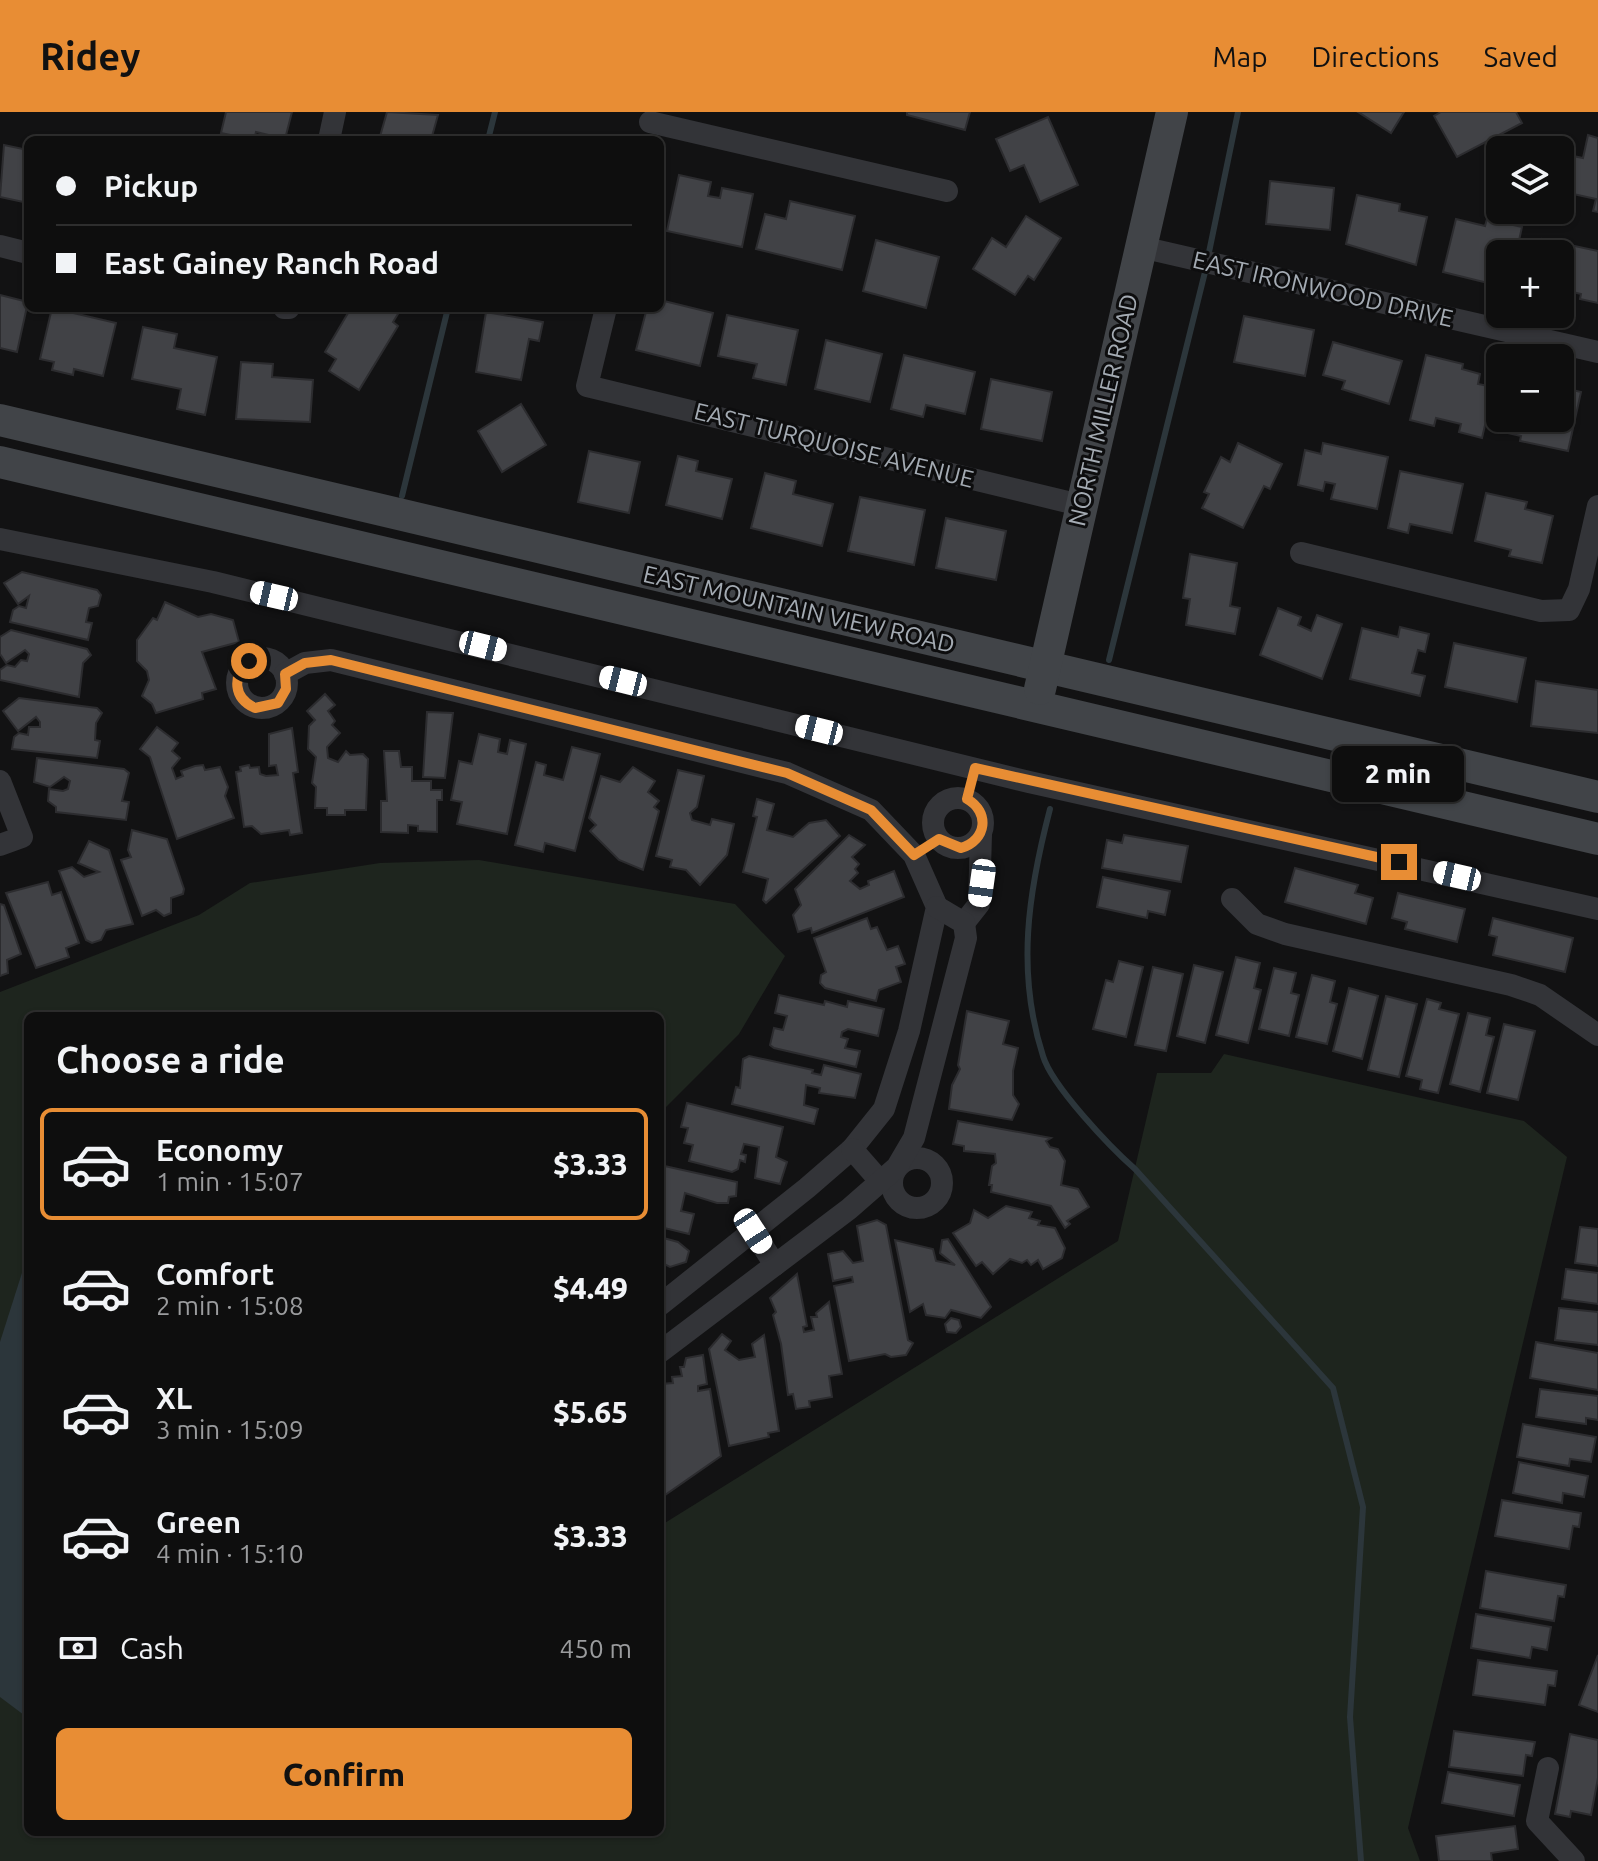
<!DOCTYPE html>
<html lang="en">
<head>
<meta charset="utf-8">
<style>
  body { margin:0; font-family:Ubuntu,sans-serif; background:#1c1c1c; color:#f1f3f6; height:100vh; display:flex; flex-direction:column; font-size:30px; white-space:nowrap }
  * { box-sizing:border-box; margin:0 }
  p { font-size:26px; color:#9b9c9e }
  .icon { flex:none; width:44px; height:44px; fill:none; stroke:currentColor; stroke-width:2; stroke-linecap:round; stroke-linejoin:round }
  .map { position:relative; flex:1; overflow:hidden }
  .side { position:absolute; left:24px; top:900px; width:640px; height:824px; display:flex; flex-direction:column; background:#0e0e0e; border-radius:12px; box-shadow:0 2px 6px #0004,0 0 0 2px #2e2e2e }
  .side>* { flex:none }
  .banner { position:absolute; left:24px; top:24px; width:640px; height:176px; border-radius:12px; box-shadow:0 2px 6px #0004,0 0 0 2px #2e2e2e; display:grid; align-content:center; height:176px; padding:0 32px; background:#0e0e0e }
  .buttons { position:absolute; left:1486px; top:24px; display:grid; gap:16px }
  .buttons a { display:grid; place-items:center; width:88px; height:88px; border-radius:12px; background:#0e0e0e; box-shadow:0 2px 6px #0004,0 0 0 2px #2e2e2e; font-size:40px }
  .end { position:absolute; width:36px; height:36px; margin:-18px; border:10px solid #e88d34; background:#111; box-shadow:0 0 0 4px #111 }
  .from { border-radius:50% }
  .bubble { position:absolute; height:56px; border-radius:12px; background:#0e0e0e; box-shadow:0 2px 6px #0004,0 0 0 2px #2e2e2e; font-size:26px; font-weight:800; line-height:56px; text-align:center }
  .car { position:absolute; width:24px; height:48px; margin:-24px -12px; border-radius:10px; box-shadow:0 0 6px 2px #0007; background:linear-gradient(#fff 24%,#345 0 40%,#fff 0 76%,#345 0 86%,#fff 0) }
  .banner b { display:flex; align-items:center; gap:28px; height:76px; font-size:30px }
  .banner b+b { border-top:2px solid #2e2e2e }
  .banner i { width:20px; height:20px; background:#f1f3f6 }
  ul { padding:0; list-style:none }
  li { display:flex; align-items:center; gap:24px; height:112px; margin:0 16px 12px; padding:0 16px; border:4px solid transparent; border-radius:12px }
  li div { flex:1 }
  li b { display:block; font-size:30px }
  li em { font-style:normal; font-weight:800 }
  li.on { border-color:#e88d34 }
  li>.icon { width:72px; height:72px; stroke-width:1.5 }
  h2 { padding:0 32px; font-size:36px; line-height:96px }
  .pay { display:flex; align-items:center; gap:20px; height:88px; padding:0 32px; font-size:30px }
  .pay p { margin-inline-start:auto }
  .button { display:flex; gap:16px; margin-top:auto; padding:16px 32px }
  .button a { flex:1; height:92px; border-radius:12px; background:#e88d34; color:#111; font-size:32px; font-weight:800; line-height:92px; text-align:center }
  header { display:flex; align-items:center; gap:48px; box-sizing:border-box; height:112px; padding:0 40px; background:#e88d34; color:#111 }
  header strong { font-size:38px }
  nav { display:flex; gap:44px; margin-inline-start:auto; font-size:28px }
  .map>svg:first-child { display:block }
  .green { fill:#1e251e }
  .water { fill:#2c363b }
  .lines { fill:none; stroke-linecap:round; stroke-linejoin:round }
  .stream { stroke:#2c363b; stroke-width:6 }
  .building { fill:#414246; stroke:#2c2c2f; stroke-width:2 }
  .street { stroke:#333438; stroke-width:22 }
  .secondary { stroke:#414448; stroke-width:32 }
  .route { stroke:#e88d34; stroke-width:10 }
  .labels { text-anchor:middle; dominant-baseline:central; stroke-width:6; stroke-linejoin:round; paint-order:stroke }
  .street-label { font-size:24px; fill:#a4abb3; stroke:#0d0d0e }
</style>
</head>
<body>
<header>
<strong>Ridey</strong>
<nav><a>Map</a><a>Directions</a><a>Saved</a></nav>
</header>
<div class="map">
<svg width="1598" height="1749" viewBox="0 0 1598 1749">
  <rect width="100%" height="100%" fill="#121213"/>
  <!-- green -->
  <polygon class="green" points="479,748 735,792 785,844 739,922 660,1001 660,904 28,904 28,1720 660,1720 660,1414 1118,1129 1157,961 1211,961 1224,942 1524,1009 1567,1045 1408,1716 1420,1749 0,1749 0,880 199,803 250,771 380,751"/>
  <!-- water -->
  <polygon class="water" points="28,1142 28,1606 0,1585 0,1230"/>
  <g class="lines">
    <!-- stream -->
    <g class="stream">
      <polyline points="488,28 495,0"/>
      <polyline points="1208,145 1238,0"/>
      <polyline points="402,384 448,196"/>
      <polyline points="1109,548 1206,156"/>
      <path d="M1050 697C1028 781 1016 860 1043 944 1052 974 1110 1035 1135 1057L1333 1276 1363 1395 1350 1605 1361 1749"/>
    </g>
  </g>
  <!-- building -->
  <g class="building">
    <polygon points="226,0 292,0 285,27 256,20 254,28 221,21"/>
    <polygon points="387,0 438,3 431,28 379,28"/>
    <polygon points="907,0 970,0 965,18 907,3"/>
    <polygon points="1358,0 1404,0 1391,21"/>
    <polygon points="1441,0 1516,0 1522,11 1457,45 1434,4"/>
    <polygon points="1048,5 1078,73 1040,90 1024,53 1010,59 996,27"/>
    <polygon points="1588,23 1598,26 1598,100 1593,99 1596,87 1564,80 1573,44 1583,46"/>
    <polygon points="4,33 28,38 28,91 0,85"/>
    <polygon points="679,63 711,70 708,84 720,86 722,76 753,82 742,135 667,119"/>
    <polygon points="1270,69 1334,76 1330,118 1266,112"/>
    <polygon points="1357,83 1400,92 1399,99 1427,105 1416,153 1346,132"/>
    <polygon points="790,89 855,104 842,158 756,137 765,102 786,107"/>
    <polygon points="1026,104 1061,126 1034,168 1028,164 1015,183 973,157 992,126 1006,135"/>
    <polygon points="1456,107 1485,114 1487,107 1522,115 1516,142 1500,142 1500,174 1443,160"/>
    <polygon points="1542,127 1598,139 1598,191 1580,187 1581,182 1560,177 1560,142 1539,142"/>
    <polygon points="876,128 939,145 926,196 863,179"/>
    <polygon points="0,183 28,190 17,240 0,236"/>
    <polygon points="660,188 713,201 700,254 636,238 647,196 660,196"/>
    <polygon points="52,196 116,211 103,264 74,257 73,263 52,258 54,250 40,247"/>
    <polygon points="351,196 401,197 393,210 398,214 359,278 329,259 336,247 325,240"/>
    <polygon points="486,200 543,210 539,229 529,227 521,268 476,260"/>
    <polygon points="727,203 798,218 786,273 753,266 757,252 718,244"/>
    <polygon points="1244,204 1314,218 1305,264 1234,250"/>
    <polygon points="143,215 177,222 174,236 217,245 205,303 177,297 181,277 132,267"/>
    <polygon points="826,228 882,242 870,290 815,277"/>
    <polygon points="1333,230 1402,249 1389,292 1342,277 1345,269 1323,263"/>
    <polygon points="904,243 975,260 965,302 926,293 923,305 891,297"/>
    <polygon points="1426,243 1463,252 1462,257 1480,262 1478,272 1494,275 1482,326 1459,320 1461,312 1436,306 1434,314 1410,308"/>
    <polygon points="241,250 273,252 272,265 313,268 310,310 236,307"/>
    <polygon points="991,267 1052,280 1042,329 981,317"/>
    <polygon points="1560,275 1581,280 1568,339 1520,329 1521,324 1499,319 1502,306 1560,306"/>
    <polygon points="521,292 546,333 502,360 478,319"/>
    <polygon points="1238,331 1282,352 1270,377 1264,374 1243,416 1202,396 1209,382 1204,380 1221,345 1230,350"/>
    <polygon points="1323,331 1388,345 1377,397 1331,387 1335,372 1325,370 1323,379 1298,373 1305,338 1321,342"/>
    <polygon points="589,339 640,350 629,401 578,390"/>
    <polygon points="678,344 698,349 696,359 732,367 722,407 666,393"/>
    <polygon points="1400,359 1463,372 1452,421 1410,412 1408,421 1388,416"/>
    <polygon points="765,361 796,369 793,382 833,392 822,434 751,416"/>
    <polygon points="1486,381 1527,390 1525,397 1553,404 1542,451 1509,444 1511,438 1475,429"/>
    <polygon points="860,385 925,398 914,453 848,439"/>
    <polygon points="946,406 1006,419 996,468 936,456"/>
    <polygon points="1190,442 1237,451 1230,494 1240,496 1235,522 1186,513 1190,487 1183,486"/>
    <polygon points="22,460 97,478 101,483 98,494 89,496 86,510 92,511 88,528 10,510 13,498 19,494 26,496 29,484 18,492 4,471"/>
    <polygon points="165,490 198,505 211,502 233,508 239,530 202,540 216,577 202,581 203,587 156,601 152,592 142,584 149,568 147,559 137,549 137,528 153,506 157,508"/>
    <polygon points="1278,496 1301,505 1298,513 1311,519 1317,503 1342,512 1322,567 1260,543"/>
    <polygon points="1400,515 1429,522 1425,540 1418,538 1412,561 1425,564 1420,584 1350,567 1362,516 1398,525"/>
    <polygon points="11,518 87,537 91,543 83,551 79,585 0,568 0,558 7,553 15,555 21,548 27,549 29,542 25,538 6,551 0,542 0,525"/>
    <polygon points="1454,531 1526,546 1517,590 1445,575"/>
    <polygon points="1536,569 1598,578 1598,621 1531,614"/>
    <polygon points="325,582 335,593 328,599 335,609 332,613 340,621 327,635 328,646 338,650 346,639 350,643 363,642 368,647 366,698 345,698 345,703 327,703 327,696 315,696 316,675 312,671 316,645 308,637 309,614 315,608 307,599"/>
    <polygon points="19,586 97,596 102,601 96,611 95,628 100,629 97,646 12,637 14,625 19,621 28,623 29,615 40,615 40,610 36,605 18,619 3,599"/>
    <polygon points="427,600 453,601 445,666 423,665"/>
    <polygon points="157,615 178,631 172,639 180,646 172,656 176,667 183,664 181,659 195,654 203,653 205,658 220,655 228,675 225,684 234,706 177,727 150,645 140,637"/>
    <polygon points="292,616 298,660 293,661 302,721 290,723 289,718 261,722 252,714 244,715 236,660 241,659 240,655 249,653 250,656 259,655 260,662 266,664 278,663 276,653 269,654 269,622"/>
    <polygon points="479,622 500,627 498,640 507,642 510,628 526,632 507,722 457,712 462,690 451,688 459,649 472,652"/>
    <polygon points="572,635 600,642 575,739 545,731 543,740 515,733 536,650 546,653 544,663 563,668"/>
    <polygon points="384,639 399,639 401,655 412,655 412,669 431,669 431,678 442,678 442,688 437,688 437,720 418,719 418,714 408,713 408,721 381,720 381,689 387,689"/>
    <polygon points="37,646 124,657 129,661 122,689 129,690 126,708 56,700 56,695 48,689 49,677 63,679 68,677 70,669 64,665 50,675 34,670"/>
    <polygon points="633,655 655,669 648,680 659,689 654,695 659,699 643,758 619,748 590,719 596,713 589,706 601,664 620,670"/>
    <polygon points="678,658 704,664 697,695 690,701 692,708 710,713 712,707 734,712 727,743 700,773 686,758 670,755 672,748 656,744"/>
    <polygon points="757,687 774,692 767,718 793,725 809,711 826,708 840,724 766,791 763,788 768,767 743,760 757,705 753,704"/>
    <polygon points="132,718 167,727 184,777 183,782 171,786 171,801 164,804 156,798 142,804 121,748 131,745 128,738"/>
    <polygon points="849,723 865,733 852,745 859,752 855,757 858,761 850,769 860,777 869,773 868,769 894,759 904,785 812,821 811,816 798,820 793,803 801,793 795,777"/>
    <polygon points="1124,723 1188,734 1181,770 1102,756 1107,728 1122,731"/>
    <polygon points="89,729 109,738 133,812 106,818 101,828 92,831 86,828 59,759 72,755 84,765 99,760 78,751"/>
    <polygon points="1295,756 1358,773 1355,781 1373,786 1366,812 1285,790"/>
    <polygon points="1103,765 1170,779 1165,803 1148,799 1147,806 1097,795"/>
    <polygon points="48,770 52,783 61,780 79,831 66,836 69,845 36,856 6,781"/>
    <polygon points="1398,781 1465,797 1457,830 1405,817 1407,810 1392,806"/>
    <polygon points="0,792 4,793 21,842 7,848 8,861 0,864"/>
    <polygon points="867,806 871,817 877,815 887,838 898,834 905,852 896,855 901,870 879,878 876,889 825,876 820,871 821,863 826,860 814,826"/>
    <polygon points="1493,806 1573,826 1565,860 1493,843 1497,825 1489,823"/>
    <polygon points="1236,845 1260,851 1254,876 1261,878 1248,931 1216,923"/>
    <polygon points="1119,849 1143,855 1126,925 1093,917 1106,868 1113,870"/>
    <polygon points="1194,853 1223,860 1205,931 1177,924"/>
    <polygon points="1153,855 1183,862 1166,939 1135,933"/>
    <polygon points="1274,856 1296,861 1291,881 1299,883 1289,924 1259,917"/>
    <polygon points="1312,863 1335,869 1330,890 1337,892 1327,932 1296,925"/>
    <polygon points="1349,876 1378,884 1362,947 1333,939"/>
    <polygon points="779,883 824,893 825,889 847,895 848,889 884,897 878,924 848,917 842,920 841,925 848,927 845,936 860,939 856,955 774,936 770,933 774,916 783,918 787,904 775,901"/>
    <polygon points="1386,884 1417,892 1399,965 1368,958"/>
    <polygon points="1427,887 1441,891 1439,897 1459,902 1438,981 1420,977 1422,968 1406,964"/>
    <polygon points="967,899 1009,909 1003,932 1018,936 1013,959 1013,983 1019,992 1012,1008 949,997 952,973 960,957 958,953"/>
    <polygon points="1468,901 1490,906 1486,923 1494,925 1480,980 1450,972"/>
    <polygon points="1504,912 1535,919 1518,988 1487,981"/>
    <polygon points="749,944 813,958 812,961 821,963 824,953 861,962 855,986 819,981 820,976 806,973 804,993 818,997 814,1012 732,992 736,975 740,976 743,947"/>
    <polygon points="687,991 783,1015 776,1045 787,1050 780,1072 755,1066 759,1035 744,1032 741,1042 746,1043 745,1050 740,1048 738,1057 732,1060 689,1049 693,1033 684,1031 688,1016 681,1015"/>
    <polygon points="958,1009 1051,1026 1046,1029 1050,1035 1058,1037 1065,1049 1061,1073 1078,1077 1089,1095 1067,1109 1070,1112 1065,1116 1051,1094 991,1080 992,1073 989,1073 992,1054 996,1051 995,1042 964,1039 964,1034 953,1032"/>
    <polygon points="660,1053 737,1070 736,1084 729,1085 728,1091 717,1091 685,1081 681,1099 694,1102 689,1122 660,1115"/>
    <polygon points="1006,1094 1032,1100 1029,1106 1040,1109 1038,1113 1055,1116 1065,1136 1062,1146 1043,1157 1038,1148 1031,1153 1027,1148 1022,1151 1010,1147 993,1162 982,1150 976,1154 953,1121 970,1111 974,1098 988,1106"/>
    <polygon points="877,1108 886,1113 908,1228 913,1231 906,1243 891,1245 885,1242 849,1249 834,1174 853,1170 852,1165 833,1169 828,1142 843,1139 853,1151 863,1149 857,1114"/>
    <polygon points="1580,1115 1598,1117 1598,1154 1575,1151"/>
    <polygon points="660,1125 678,1130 689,1139 686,1150 670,1155 660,1150"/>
    <polygon points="948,1127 991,1195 981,1206 951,1198 945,1206 926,1203 923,1192 910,1200 895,1128 933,1137 936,1149 955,1153 940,1141 942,1128"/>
    <polygon points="1566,1157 1598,1161 1598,1192 1562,1187"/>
    <polygon points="797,1162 807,1214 803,1215 804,1220 814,1218 811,1205 817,1205 816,1201 829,1190 842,1262 829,1264 832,1285 809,1289 810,1295 796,1297 793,1282 788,1283 781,1232 773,1203 776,1200 770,1186"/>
    <polygon points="1559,1196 1598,1200 1598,1233 1555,1228"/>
    <polygon points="951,1206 959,1208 961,1215 956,1221 947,1220 945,1212"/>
    <polygon points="722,1222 731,1229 725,1238 739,1248 755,1245 752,1232 764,1223 779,1319 768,1321 769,1325 729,1334 709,1237"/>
    <polygon points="1536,1230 1598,1241 1598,1278 1530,1266"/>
    <polygon points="703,1243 707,1272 698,1274 698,1279 710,1277 721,1344 665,1383 660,1359 660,1272 673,1271 672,1265 682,1264 680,1255 684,1255 686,1246"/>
    <polygon points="1540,1277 1598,1284 1598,1308 1586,1306 1586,1312 1536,1305"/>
    <polygon points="1523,1312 1596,1325 1591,1350 1570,1347 1569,1354 1517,1345"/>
    <polygon points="1519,1350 1588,1364 1584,1385 1563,1381 1562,1391 1513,1381"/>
    <polygon points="1502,1388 1581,1401 1579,1415 1573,1414 1569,1437 1495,1424"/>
    <polygon points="1486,1459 1566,1473 1564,1485 1558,1484 1554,1509 1480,1496"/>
    <polygon points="1476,1502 1551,1515 1547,1538 1532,1535 1530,1546 1471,1536"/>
    <polygon points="1598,1543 1598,1600 1579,1593"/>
    <polygon points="1478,1548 1557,1559 1555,1574 1548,1573 1545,1593 1473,1583"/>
    <polygon points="1454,1619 1535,1630 1532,1644 1526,1643 1523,1664 1449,1655"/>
    <polygon points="1570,1622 1598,1628 1598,1666 1591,1703 1571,1699 1570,1705 1555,1702"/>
    <polygon points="1448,1660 1520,1673 1514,1704 1442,1691"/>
    <polygon points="1515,1714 1518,1737 1491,1741 1492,1749 1439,1749 1436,1724"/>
  </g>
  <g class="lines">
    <!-- street -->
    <g class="street">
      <polyline points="650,10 947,79"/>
      <polyline points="329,28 335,0"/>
      <polyline points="0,134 28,141"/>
      <polyline points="1141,135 1598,240"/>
      <polyline points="284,196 289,196"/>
      <polyline points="606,196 587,274 1080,393"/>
      <polyline points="0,427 213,470 1029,670 1598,797"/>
      <polyline points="1301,441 1541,499 1569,498 1579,477 1598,394"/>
      <circle cx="262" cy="571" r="25"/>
      <polyline points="285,562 305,551 331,548 787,661 871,698 914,743 937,795 909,919 884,997 852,1037 807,1076 660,1193"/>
      <polyline points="0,669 22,725 0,733"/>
      <circle cx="958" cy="711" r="25"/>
      <polyline points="1232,787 1257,812 1285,822 1511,873 1540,883 1598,923"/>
      <polyline points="964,811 979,792 981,722"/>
      <polyline points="852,1037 880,1069"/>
      <circle cx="917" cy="1071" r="25"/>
      <polyline points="753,1119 775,1153"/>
      <polyline points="660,1240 849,1097 897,1055 914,1026 966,826 964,811 937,795"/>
      <polyline points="1548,1656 1537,1709 1574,1749"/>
    </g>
    <!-- secondary -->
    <g class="secondary">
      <polyline points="0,308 1598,685"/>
      <polyline points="0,350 1598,727"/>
      <polyline points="1040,577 1172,0"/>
    </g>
  </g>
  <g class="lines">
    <!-- route -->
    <path class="route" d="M249 549C232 564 233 586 255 596L278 591 286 577 285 562 305 551 331 548 787 661 871 698 914 743 939 727 961 736C987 728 990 700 967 687L975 656 1399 750"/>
  </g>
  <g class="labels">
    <!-- street labels -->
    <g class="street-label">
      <text transform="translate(1323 177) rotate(13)">EAST IRONWOOD DRIVE</text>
      <text transform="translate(1103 298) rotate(-77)">NORTH MILLER ROAD</text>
      <text transform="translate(834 333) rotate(14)">EAST TURQUOISE AVENUE</text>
      <text transform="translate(799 497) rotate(13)">EAST MOUNTAIN VIEW ROAD</text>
    </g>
  </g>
</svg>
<div class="buttons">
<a><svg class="icon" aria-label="layers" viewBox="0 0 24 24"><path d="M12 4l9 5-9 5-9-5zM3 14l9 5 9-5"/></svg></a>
<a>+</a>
<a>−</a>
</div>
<i class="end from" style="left:249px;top:549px"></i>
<i class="end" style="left:1399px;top:750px"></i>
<div class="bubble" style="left:1332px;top:634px;width:132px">2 min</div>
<i class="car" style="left:274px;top:484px;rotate:283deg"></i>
<i class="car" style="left:483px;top:534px;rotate:104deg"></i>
<i class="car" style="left:623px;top:569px;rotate:284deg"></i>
<i class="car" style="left:819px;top:618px;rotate:284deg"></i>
<i class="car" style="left:1457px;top:764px;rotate:283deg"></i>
<i class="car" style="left:982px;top:771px;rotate:188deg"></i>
<i class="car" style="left:753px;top:1119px;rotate:147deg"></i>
<div class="banner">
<b><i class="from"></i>Pickup</b>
<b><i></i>East Gainey Ranch Road</b>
</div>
<section class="side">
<h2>Choose a ride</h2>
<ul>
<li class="on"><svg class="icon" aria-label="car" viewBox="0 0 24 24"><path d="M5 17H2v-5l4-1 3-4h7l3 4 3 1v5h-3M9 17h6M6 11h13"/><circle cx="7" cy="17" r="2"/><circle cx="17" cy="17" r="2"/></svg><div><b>Economy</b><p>1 min · 15:07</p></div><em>$3.33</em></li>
<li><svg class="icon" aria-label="car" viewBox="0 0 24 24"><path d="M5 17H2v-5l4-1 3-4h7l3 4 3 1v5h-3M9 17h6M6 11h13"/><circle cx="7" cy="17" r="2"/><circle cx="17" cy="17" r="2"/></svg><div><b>Comfort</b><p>2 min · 15:08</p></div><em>$4.49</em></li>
<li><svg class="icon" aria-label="car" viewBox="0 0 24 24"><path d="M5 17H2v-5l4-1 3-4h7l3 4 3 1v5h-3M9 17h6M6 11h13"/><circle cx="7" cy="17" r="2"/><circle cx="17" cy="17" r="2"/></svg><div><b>XL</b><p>3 min · 15:09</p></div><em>$5.65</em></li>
<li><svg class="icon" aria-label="car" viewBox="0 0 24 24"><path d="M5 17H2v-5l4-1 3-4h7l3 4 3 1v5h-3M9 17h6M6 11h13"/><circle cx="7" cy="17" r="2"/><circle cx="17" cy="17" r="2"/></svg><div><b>Green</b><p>4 min · 15:10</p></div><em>$3.33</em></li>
</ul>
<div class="pay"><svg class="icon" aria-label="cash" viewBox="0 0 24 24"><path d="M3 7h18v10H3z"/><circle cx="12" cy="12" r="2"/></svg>Cash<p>450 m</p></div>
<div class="button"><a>Confirm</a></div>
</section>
</div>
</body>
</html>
